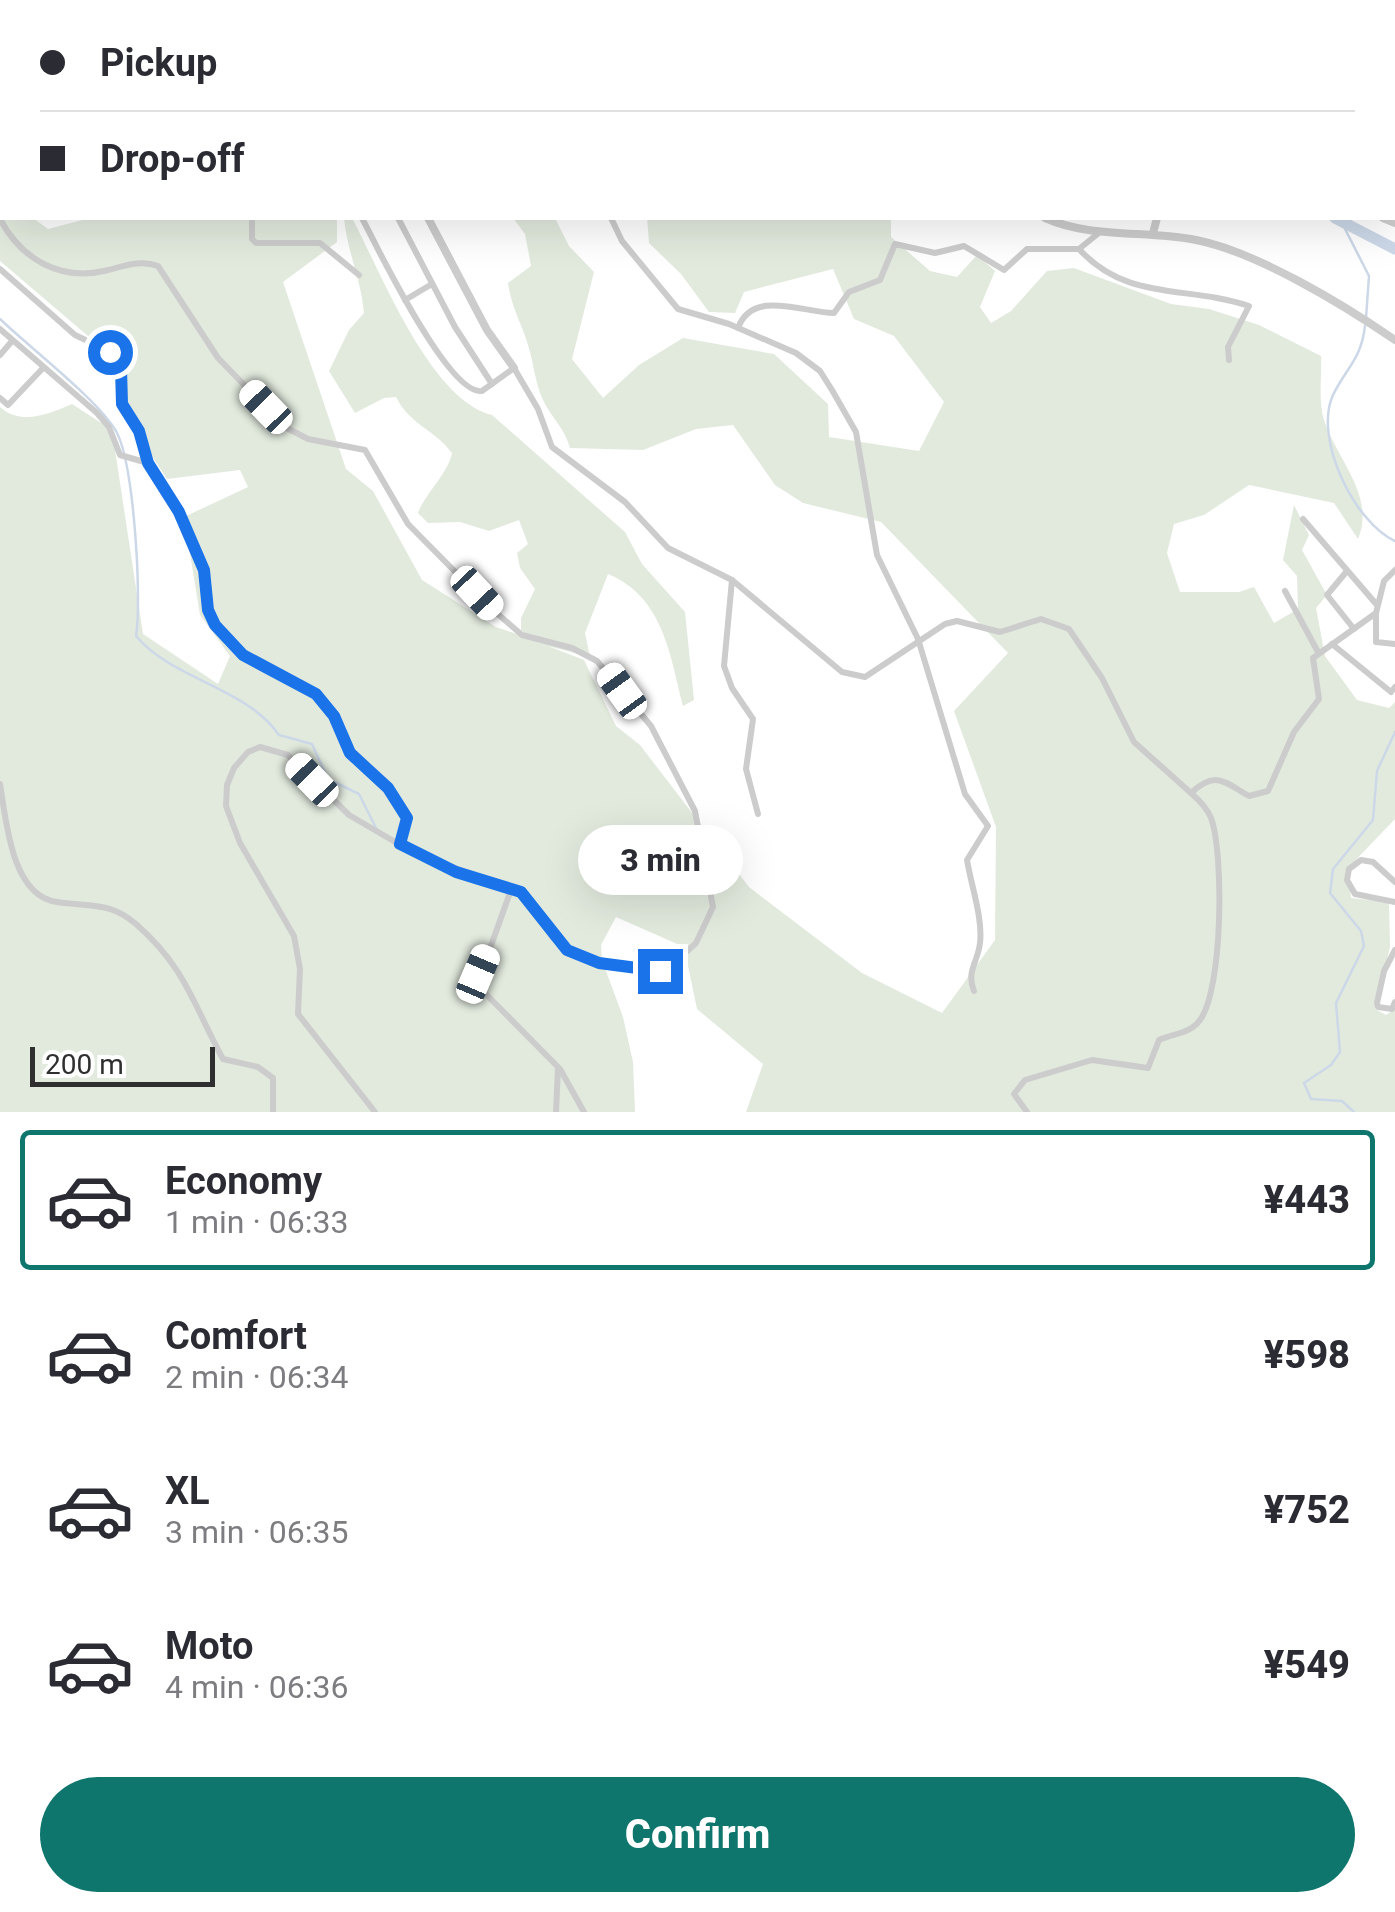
<!DOCTYPE html>
<html lang="en">
<head>
<meta charset="utf-8">
<style>
  body { margin:0; font-family:Roboto,sans-serif; background:#f7f7f7; color:#2b2b33; height:100vh; display:flex; flex-direction:column; font-size:38px; white-space:nowrap }
  * { box-sizing:border-box; margin:0 }
  p { font-size:32px; color:#7c7c81 }
  .icon { flex:none; width:55px; height:55px; fill:none; stroke:currentColor; stroke-width:2; stroke-linecap:round; stroke-linejoin:round }
  .map { position:relative; height:1112px; overflow:hidden }
  .side { display:flex; flex-direction:column; background:#fff; flex:1 }
  .side>* { flex:none }
  .top-card { position:absolute; left:0px; top:0px; width:1395px; height:220px; box-shadow:0 10px 40px #0002; display:grid; align-content:center; height:220px; padding:0 40px; background:#fff }
  .scale { position:absolute; left:30px; bottom:25px; width:185px; box-sizing:border-box; padding-left:10px; border:5px solid #2f2f2f; border-top:0; font-size:28px; line-height:35px; white-space:nowrap; color:#2f2f2f; -webkit-text-stroke:8px #fff; paint-order:stroke }
  .end { position:absolute; width:45px; height:45px; margin:-22px; border:12px solid #1a73e8; background:#fff; box-shadow:0 0 0 5px #fff }
  .from { border-radius:50% }
  .bubble { position:absolute; height:70px; border-radius:35px; background:#fff; box-shadow:0 10px 40px #0002; font-size:32px; font-weight:800; line-height:70px; text-align:center }
  .car { position:absolute; width:30px; height:60px; margin:-30px -15px; border-radius:12px; box-shadow:0 0 8px 2px #0007; background:linear-gradient(#fff 24%,#345 0 40%,#fff 0 76%,#345 0 86%,#fff 0) }
  .top-card b { display:flex; align-items:center; gap:35px; height:95px; font-size:38px }
  .top-card b+b { border-top:2px solid #e1e1e2 }
  .top-card i { width:25px; height:25px; background:#2b2b33 }
  ul { padding:18px 0 0; list-style:none }
  li { display:flex; align-items:center; gap:30px; height:140px; margin:0 20px 15px; padding:0 20px; border:5px solid transparent; border-radius:10px }
  li div { flex:1 }
  li b { display:block; font-size:38px }
  li em { font-style:normal; font-weight:800 }
  li.current { border-color:#0f766e }
  li>.icon { width:90px; height:90px; stroke-width:1.5 }
  .primary-button { display:flex; gap:20px; margin-top:auto; padding:20px 40px }
  .primary-button a { flex:1; height:115px; border-radius:60px; background:#0f766e; color:#fff; font-size:40px; font-weight:800; line-height:115px; text-align:center }
  .map>svg:first-child { display:block }
  .green { fill:#e2eade }
  .lines { fill:none; stroke-linecap:round; stroke-linejoin:round }
  .stream { stroke:#ccd8e8; stroke-width:2.5 }
  .river { stroke:#ccd8e8; stroke-width:11 }
  .minor { stroke:#ccc; stroke-width:6 }
  .tertiary { stroke:#ccc; stroke-width:8 }
  .route { stroke:#1a73e8; stroke-width:12 }
</style>
</head>
<body>
<div class="map">
<svg width="1395" height="1112" viewBox="0 0 1395 1112">
  <rect width="100%" height="100%" fill="#fff"/>
  <!-- green -->
  <path class="green" d="M0 194 2 218H33L48 229 90 218H337V242L283 282 346 469 373 491 422 580 496 627 532 639 521 630V618L535 589 520 568 517 553 528 544 519 520 489 531 460 522 428 523 418 513C426 492 448 474 452 453 434 429 410 425 396 397L384 398 355 413 329 371 349 330 364 313C361 279 347 251 344 218H352C381 272 430 400 492 415L625 532 642 564 685 612 694 700 683 706C670 654 663 597 608 574L585 633 590 657 548 646 584 660 616 726 640 745 749 887 862 973 942 1013 995 940 996 827 954 711 1008 653 881 522 803 503 775 485 733 425 696 429 643 450 570 448C565 430 555 421 546 406 536 388 535 371 530 352 524 327 512 311 508 283L531 266 525 234 513 218H555L569 246 594 272 572 359 603 398 639 365 683 338 774 354 828 404 829 437 919 451 944 402 894 336 854 319 833 269 744 292 735 313 709 312 681 274 649 243 647 218H891V237L930 271 957 277 977 255 995 271 980 307 991 323 1011 311 1047 271 1074 268 1171 304 1209 309 1259 325 1321 356C1322 375 1318 401 1324 420 1337 460 1376 496 1358 539L1334 503 1249 485 1204 515 1174 524 1167 553 1180 592H1239L1254 587 1274 623 1298 609 1297 576 1283 560 1294 505 1309 535 1302 550 1327 595 1316 608 1325 656 1357 700 1389 708 1395 702V819L1348 868 1351 898 1389 902 1390 947 1375 1009 1386 1015 1395 1009V1112H746L763 1064 697 1009 684 947 616 917 601 945 602 960 623 1017 633 1062 635 1112H0V407C21 426 49 414 72 404L112 430 143 634 218 684 230 656 200 615 184 517 248 487 240 470 167 479 120 407 115 359 0 261Z"/>
  <g class="lines">
    <!-- stream -->
    <g class="stream">
      <polyline points="1341,221 1369,276 1366,318"/>
      <path d="M0 319C30 348 97 399 116 431 134 463 142 598 136 636 173 680 247 688 279 735L312 744 328 779 359 794 376 828"/>
      <path d="M1365 326C1361 360 1346 368 1333 395 1313 439 1355 523 1395 541"/>
      <polyline points="1354,1112 1342,1101 1311,1099 1304,1083 1331,1065 1340,1052 1336,1003 1364,946 1361,931 1330,893 1333,869 1373,820 1377,771 1395,732"/>
    </g>
    <!-- river -->
    <g class="river">
      <polyline points="1016,0 1016,2"/>
      <polyline points="1335,218 1395,249"/>
    </g>
    <!-- minor -->
    <g class="minor">
      <polyline points="258,0 263,2"/>
      <polyline points="452,0 455,2"/>
      <polyline points="869,0 873,2"/>
      <polyline points="1311,0 1319,2"/>
      <polyline points="241,2 242,0"/>
      <polyline points="1354,2 1355,0"/>
      <polyline points="0,12 2,4"/>
      <polyline points="1392,16 1395,16"/>
      <polyline points="0,35 2,35"/>
      <polyline points="1392,137 1395,138"/>
      <polyline points="252,218 252,239 256,243 320,243 359,275"/>
      <path d="M362 218C378 249 449 396 482 391L514 368 538 409 552 447 625 502 668 548 732 580 842 672 865 677 945 624 957 621 1000 632 1041 619 1069 629 1102 678 1134 742 1191 793C1216 770 1224 782 1249 796L1268 791 1294 732 1319 699 1313 658 1376 613 1384 581 1395 570"/>
      <polyline points="398,218 455,327 492,384"/>
      <path d="M611 218 622 241 678 309 729 324 796 353 820 371 832 390 856 432 877 555 918 639 965 794 988 826 967 860C971 885 983 918 980 943 978 962 966 971 974 991"/>
      <path d="M0 219C21 259 60 281 104 271 122 267 140 259 158 266L218 358 285 427 308 439 365 450 408 524 492 609 522 635 572 648 597 661 651 726 695 811 713 907 696 943 669 968 634 969 582 957 553 938 521 892 414 853 349 815 288 755 260 747 248 752 234 768 227 785 226 806 240 843 294 936 300 969 298 1014 375 1112"/>
      <path d="M1079 249C1127 302 1187 285 1249 306L1228 347 1229 360"/>
      <polyline points="0,269 75,335 111,352 121,369 122,404 139,431 148,463 179,512 204,570 208,610 215,625 243,655 316,694 334,716 350,753 388,788 407,818 399,844"/>
      <polyline points="405,300 432,284"/>
      <path d="M738 328C753 288 804 313 834 313L849 292 880 280 895 244 935 253 964 246 1004 270 1027 249H1079L1100 232"/>
      <polyline points="0,329 97,413 109,427 120,455 148,463"/>
      <polyline points="0,355 12,341"/>
      <polyline points="0,398 8,405 43,368"/>
      <polyline points="1303,519 1377,605"/>
      <polyline points="1347,571 1327,595 1354,629"/>
      <polyline points="732,580 724,666 732,688 753,719 746,769 758,814"/>
      <polyline points="1285,591 1318,652"/>
      <polyline points="1376,614 1376,642 1395,644"/>
      <polyline points="1332,644 1391,692 1395,687"/>
      <path d="M0 784C6 819 11 896 57 902 89 907 109 901 136 924 186 968 193 1004 223 1059L258 1067 273 1078V1112"/>
      <polyline points="1395,882 1373,862 1361,860 1349,869 1347,880 1355,894 1395,902"/>
      <polyline points="512,887 477,985 560,1069 584,1112"/>
      <polyline points="1395,950 1384,971 1377,1003 1378,1007 1392,1009 1395,1002"/>
      <polyline points="556,1112 558,1068"/>
      <path d="M1027 1112 1014 1094 1025 1080 1092 1060 1148 1068 1159 1040C1174 1033 1190 1034 1200 1020 1223 989 1224 853 1211 818 1207 808 1199 800 1191 793"/>
    </g>
    <!-- tertiary -->
    <g class="tertiary">
      <polyline points="311,0 317,2"/>
      <polyline points="787,0 788,2"/>
      <polyline points="1226,2 1227,0"/>
      <polyline points="428,218 487,330 514,368"/>
      <path d="M1045 218C1092 239 1146 230 1196 240 1257 252 1344 305 1395 340"/>
      <polyline points="1383,218 1395,223"/>
      <polyline points="1153,233 1157,218"/>
    </g>
  </g>
  <g class="lines">
    <!-- route -->
    <polyline class="route" points="110,352 121,369 122,404 139,431 148,463 179,512 204,570 208,610 215,625 243,655 316,694 334,716 350,753 388,788 407,818 400,844 456,872 521,892 567,950 599,963 660,971"/>
  </g>
</svg>
<div class="scale">200 m</div>
<i class="end from" style="left:110px;top:352px"></i>
<i class="end" style="left:660px;top:971px"></i>
<div class="bubble" style="left:578px;top:825px;width:165px">3 min</div>
<i class="car" style="left:266px;top:407px;rotate:316deg"></i>
<i class="car" style="left:477px;top:593px;rotate:137deg"></i>
<i class="car" style="left:622px;top:691px;rotate:324deg"></i>
<i class="car" style="left:312px;top:780px;rotate:316deg"></i>
<i class="car" style="left:478px;top:974px;rotate:23deg"></i>
<div class="top-card">
<b><i class="from"></i>Pickup</b>
<b><i></i>Drop-off</b>
</div>
</div>
<section class="side">
<ul>
<li class="current"><svg class="icon" aria-label="car" viewBox="0 0 24 24"><path d="M5 17H2v-5l4-1 3-4h7l3 4 3 1v5h-3M9 17h6M6 11h13"/><circle cx="7" cy="17" r="2"/><circle cx="17" cy="17" r="2"/></svg><div><b>Economy</b><p>1 min · 06:33</p></div><em>¥443</em></li>
<li><svg class="icon" aria-label="car" viewBox="0 0 24 24"><path d="M5 17H2v-5l4-1 3-4h7l3 4 3 1v5h-3M9 17h6M6 11h13"/><circle cx="7" cy="17" r="2"/><circle cx="17" cy="17" r="2"/></svg><div><b>Comfort</b><p>2 min · 06:34</p></div><em>¥598</em></li>
<li><svg class="icon" aria-label="car" viewBox="0 0 24 24"><path d="M5 17H2v-5l4-1 3-4h7l3 4 3 1v5h-3M9 17h6M6 11h13"/><circle cx="7" cy="17" r="2"/><circle cx="17" cy="17" r="2"/></svg><div><b>XL</b><p>3 min · 06:35</p></div><em>¥752</em></li>
<li><svg class="icon" aria-label="car" viewBox="0 0 24 24"><path d="M5 17H2v-5l4-1 3-4h7l3 4 3 1v5h-3M9 17h6M6 11h13"/><circle cx="7" cy="17" r="2"/><circle cx="17" cy="17" r="2"/></svg><div><b>Moto</b><p>4 min · 06:36</p></div><em>¥549</em></li>
</ul>
<div class="primary-button"><a>Confirm</a></div>
</section>
</body>
</html>
